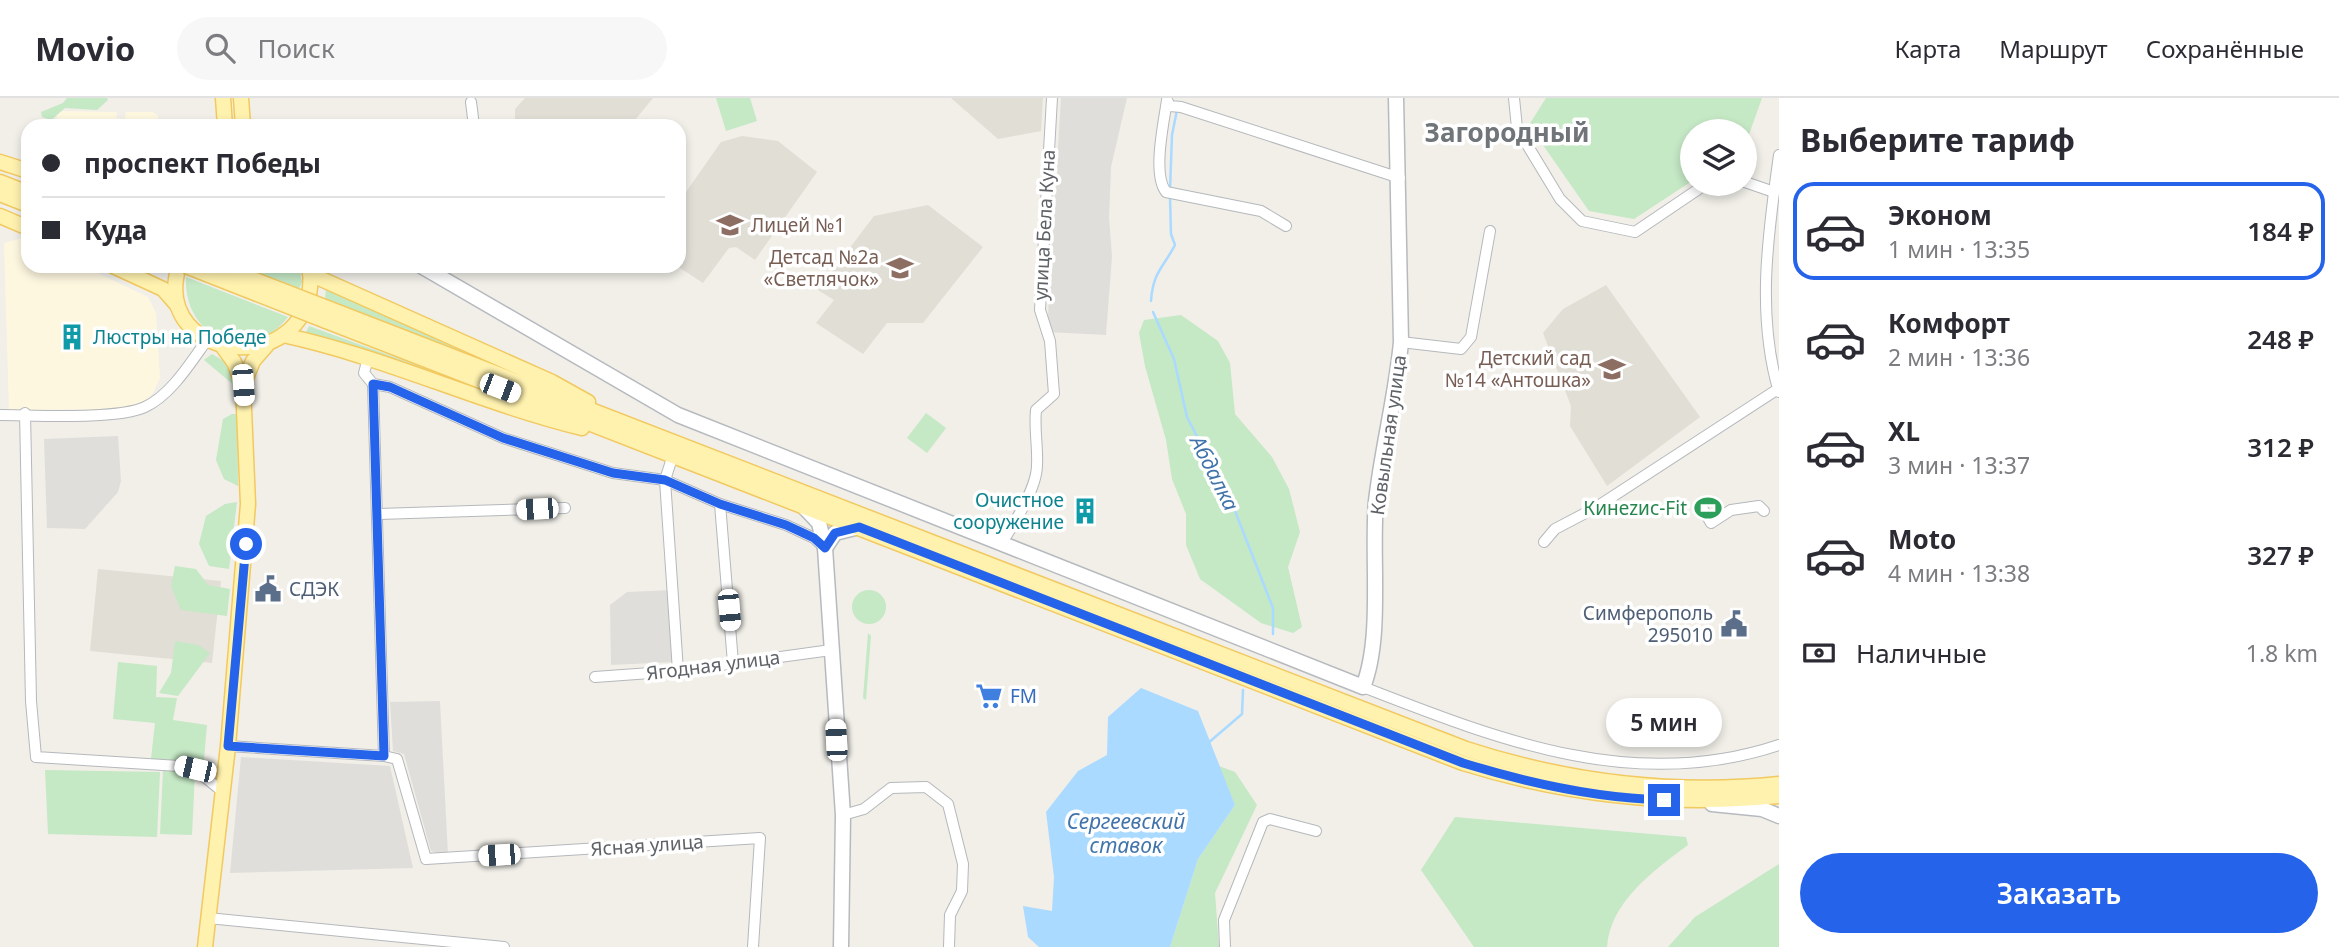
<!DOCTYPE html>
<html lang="ru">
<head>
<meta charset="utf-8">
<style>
  body { margin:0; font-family:"Noto Sans",sans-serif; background:#f7f7f7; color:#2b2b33; height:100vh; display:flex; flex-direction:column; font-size:26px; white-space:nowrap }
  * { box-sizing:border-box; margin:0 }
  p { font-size:23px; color:#7c7c81 }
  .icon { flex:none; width:38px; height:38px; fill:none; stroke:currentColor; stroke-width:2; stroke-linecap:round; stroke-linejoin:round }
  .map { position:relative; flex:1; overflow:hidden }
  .drawer { display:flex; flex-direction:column; background:#fff; width:560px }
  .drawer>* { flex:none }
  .guide { position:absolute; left:21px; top:21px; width:665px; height:154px; border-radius:21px; box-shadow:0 4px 10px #0003; display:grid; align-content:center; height:154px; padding:0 21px; background:#fff }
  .fabs { position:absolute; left:1680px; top:21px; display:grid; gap:14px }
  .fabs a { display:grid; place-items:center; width:77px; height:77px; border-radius:50%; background:#fff; box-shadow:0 4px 10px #0003; font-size:35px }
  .end { position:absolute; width:32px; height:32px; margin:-16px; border:9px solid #2563eb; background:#fff; box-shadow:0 0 0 4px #fff }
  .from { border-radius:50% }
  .bubble { position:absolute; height:49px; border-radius:24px; background:#fff; box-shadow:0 4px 10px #0003; font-size:23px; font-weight:600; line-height:49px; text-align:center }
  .car { position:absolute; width:21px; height:42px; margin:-21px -10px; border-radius:9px; box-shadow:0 0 5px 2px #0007; background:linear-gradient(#fff 24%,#345 0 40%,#fff 0 76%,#345 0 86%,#fff 0) }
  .guide b { display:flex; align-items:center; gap:24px; height:66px; font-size:26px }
  .guide b+b { border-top:2px solid #e1e1e2 }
  .guide i { width:18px; height:18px; background:#2b2b33 }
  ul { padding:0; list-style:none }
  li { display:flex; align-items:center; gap:21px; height:98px; margin:0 14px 10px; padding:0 7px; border:4px solid transparent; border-radius:21px }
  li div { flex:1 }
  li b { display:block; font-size:26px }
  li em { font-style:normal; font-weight:600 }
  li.on { border-color:#2563eb }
  li>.icon { width:63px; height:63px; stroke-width:1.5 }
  h2 { padding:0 21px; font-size:32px; line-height:84px }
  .pay { display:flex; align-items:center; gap:18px; height:77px; padding:0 21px; font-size:26px }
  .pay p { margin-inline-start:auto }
  .button { display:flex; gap:14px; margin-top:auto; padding:14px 21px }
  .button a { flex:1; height:80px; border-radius:42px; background:#2563eb; color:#fff; font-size:28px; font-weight:600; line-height:80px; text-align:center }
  header { display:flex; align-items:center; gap:42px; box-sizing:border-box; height:98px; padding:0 35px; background:#fff; border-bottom:2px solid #e1e1e2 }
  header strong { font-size:33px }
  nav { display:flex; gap:38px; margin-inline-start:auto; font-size:24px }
  .search { width:490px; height:63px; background:#f7f7f7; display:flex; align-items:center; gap:18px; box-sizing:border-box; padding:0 24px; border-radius:38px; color:#7c7c81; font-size:26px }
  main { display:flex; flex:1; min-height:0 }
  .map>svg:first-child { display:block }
  .commercial { fill:#fef7e0 }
  .industrial { fill:#e0deda }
  .education { fill:#e1ded6 }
  .green { fill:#c5e8c5 }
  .water { fill:#aadaff }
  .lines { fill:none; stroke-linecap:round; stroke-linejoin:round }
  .stream { stroke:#aadaff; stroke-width:2.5 }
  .street-casing { stroke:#b5b8bc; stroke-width:12 }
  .secondary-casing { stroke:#b6babf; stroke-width:17 }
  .primary-casing { stroke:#f2c960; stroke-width:17 }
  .street { stroke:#fff; stroke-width:10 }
  .secondary { stroke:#fff; stroke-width:14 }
  .primary { stroke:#fff2af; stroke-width:14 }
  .primary-bridge-casing { stroke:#f2c960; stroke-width:17; stroke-linecap:butt }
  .primary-bridge { stroke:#fff2af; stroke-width:14 }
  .route { stroke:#2563eb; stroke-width:9 }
  .labels { text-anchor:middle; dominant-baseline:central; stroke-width:7; stroke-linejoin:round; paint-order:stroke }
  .education-label { font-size:19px; fill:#785e54; stroke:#fff; text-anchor:end }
  .street-label { font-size:19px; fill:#5f6368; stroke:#fff }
  .culture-label { font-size:19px; fill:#0d838f; stroke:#fff; text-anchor:start }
  .leisure-label { font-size:19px; fill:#27864d; stroke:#fff; text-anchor:end }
  .service-label { font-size:19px; fill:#4e5e75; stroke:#fff; text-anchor:start }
  .shop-label { font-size:19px; fill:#366cbe; stroke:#fff; text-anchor:start }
  .water-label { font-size:21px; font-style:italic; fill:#4174aa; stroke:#fff }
  .district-label { font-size:26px; font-weight:bold; fill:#70757a; stroke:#fff }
</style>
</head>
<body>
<header>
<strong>Movio</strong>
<div class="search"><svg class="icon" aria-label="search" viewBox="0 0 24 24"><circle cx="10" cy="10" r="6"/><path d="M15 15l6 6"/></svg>Поиск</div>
<nav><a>Карта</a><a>Маршрут</a><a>Сохранённые</a></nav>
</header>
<main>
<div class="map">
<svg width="1779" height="849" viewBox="0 0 1779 849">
  <rect width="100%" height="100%" fill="#f1efe8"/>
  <!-- commercial -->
  <g class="commercial">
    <polygon points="58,13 117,14 116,20 125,21 126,14 153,14 158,18 159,28 55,28"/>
    <polygon points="26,139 28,168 83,168 148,199 156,215 160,280 153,295 141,307 126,311 9,312 4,145"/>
  </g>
  <!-- industrial -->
  <g class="industrial">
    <polygon points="1061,0 1127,0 1111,69 1109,120 1112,158 1106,237 1047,234"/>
    <polygon points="118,338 121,383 118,394 85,431 47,430 44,341"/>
    <polygon points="673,492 674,564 611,567 610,507 627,494"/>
    <polygon points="440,603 448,757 431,753 404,656 393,653 390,604"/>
    <polygon points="241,659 390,668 413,770 230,775"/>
  </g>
  <!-- education -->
  <g class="education">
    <polygon points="525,0 653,0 630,28 515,28 515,11"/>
    <polygon points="951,0 1043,0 1041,33 998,41"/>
    <polygon points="742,38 778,43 817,74 755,162 736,149 729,150 703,185 677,168 679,104 721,44"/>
    <polygon points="928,107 983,149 923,225 887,225 863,256 816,225 834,202 818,192 874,118"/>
    <polygon points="1606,187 1700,319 1607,388 1570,328 1571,308 1543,235 1563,211"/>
    <polygon points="98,471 221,483 212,565 90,553"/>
  </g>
  <!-- green -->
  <g class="green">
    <polygon points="67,0 107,0 108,2 97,12 65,10 51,22 42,19 41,14 63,5"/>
    <polygon points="716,0 750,0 757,23 726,33"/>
    <polygon points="1546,0 1762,0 1747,42 1748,66 1745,66 1745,33 1692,33 1692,83 1634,121 1589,113 1529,27"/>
    <polygon points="231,168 299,168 302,184 298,194"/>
    <path d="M186 179 288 219C250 268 183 241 186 179Z"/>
    <polygon points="326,189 548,290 325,204"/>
    <polygon points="1181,217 1218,243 1230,265 1235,316 1272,359 1289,391 1300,434 1288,469 1302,529 1293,535 1261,525 1200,481 1186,447 1186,416 1172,381 1166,342 1145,268 1139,235 1144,222"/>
    <polygon points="309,228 526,307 304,238"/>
    <polygon points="212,256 229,266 238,281 235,288 204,262"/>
    <polygon points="926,315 946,330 927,355 907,340"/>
    <polygon points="232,316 237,316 238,388 224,381 216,362 223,321"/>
    <polygon points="237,404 229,471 209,468 199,446 206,418 225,406"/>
    <polygon points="175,468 196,471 208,487 230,491 227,518 181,512 171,488"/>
    <circle cx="869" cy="509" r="17"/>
    <polygon points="868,535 871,538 866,602 863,600"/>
    <polygon points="175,543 198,547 210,555 178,598 159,595 171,575"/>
    <polygon points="118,564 157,568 156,599 177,600 173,622 207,627 203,672 188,663 151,661 155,625 113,621"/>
    <polygon points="1219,668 1235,674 1257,707 1215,795 1219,849 1170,849 1198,761 1235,707"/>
    <polygon points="45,672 160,674 157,739 48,736"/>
    <polygon points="163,672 195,673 192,737 160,736"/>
    <path d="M1455 719 1686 739 1688 747C1654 772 1610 804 1607 849H1474L1421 772Z"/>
    <polygon points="1779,766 1779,849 1668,849 1695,819"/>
  </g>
  <!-- water -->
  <polygon class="water" points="1141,590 1198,613 1235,707 1198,761 1170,849 1039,849 1028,839 1023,808 1052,813 1054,779 1046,714 1078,673 1107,657 1108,619"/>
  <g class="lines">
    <!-- stream -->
    <g class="stream">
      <polyline points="1170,92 1172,37 1177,12"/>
      <path d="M1151 203C1153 174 1163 170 1175 147L1171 136 1170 99"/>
      <polyline points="1153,214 1174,261 1187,319 1235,413 1273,510 1273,536"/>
      <polyline points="1207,646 1242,616 1243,592"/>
    </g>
    <!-- street casing -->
    <g class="street-casing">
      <g id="street">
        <polyline points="1514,0 1517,30 1560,101 1582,123 1635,134 1706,86"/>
        <polyline points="471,4 474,28"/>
        <polyline points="1745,84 1774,94"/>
        <path d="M1286 128 1261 113 1166 94C1152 76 1164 24 1167 2L1170 8 1181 9 1400 80"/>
        <polyline points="1401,244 1461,251 1471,239 1490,133"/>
        <polyline points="368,260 364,275 373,286 384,658 397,661 426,761 760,740 753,849"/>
        <polyline points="373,286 390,289 503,340 613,375 665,382 720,406 786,427 814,440 825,450"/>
        <path d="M1779 294C1756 217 1768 136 1779 57"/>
        <polyline points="25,315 31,603 36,659 179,668 195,671 223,694"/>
        <path d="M0 317C34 317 117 322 145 309 171 297 191 264 207 242"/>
        <polyline points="673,357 665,382 678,573"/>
        <polyline points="720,406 733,565"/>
        <polyline points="1701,408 1711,425 1731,412 1759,408 1764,413"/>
        <polyline points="379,416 565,410"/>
        <polyline points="1544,444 1555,431 1595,410 1778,291"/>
        <path d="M1001 446C1014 426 1037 390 1037 367 1038 348 1034 331 1036 312L1054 296 1050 243 1040 212 1052 0"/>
        <polyline points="595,579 678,573 831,552"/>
        <path d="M1363 589C1497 641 1633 696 1779 647"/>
        <polyline points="228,648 384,658"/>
        <polyline points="843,717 864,711 891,690 926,689 948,706 963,766 962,793 950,817 949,849"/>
        <polyline points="208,820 504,849"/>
        <polyline points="1225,849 1224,822 1263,724 1270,721 1316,733"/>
      </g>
    </g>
    <!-- secondary casing -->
    <g class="secondary-casing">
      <g id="secondary">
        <path d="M421 168 678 317 1363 589C1383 539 1371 458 1376 403 1382 350 1396 298 1401 244L1396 0"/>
        <polyline points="802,407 819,425 825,450 843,717 841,849"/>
        <polyline points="825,450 835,435 859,429"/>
        <polyline points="1712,706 1762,711 1779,718"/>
      </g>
    </g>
    <!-- primary casing -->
    <g class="primary-casing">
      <g id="primary">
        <polyline points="223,0 225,28"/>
        <polyline points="241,0 243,28"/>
        <polyline points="0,64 28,73"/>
        <polyline points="0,84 28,95"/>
        <polyline points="0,96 28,107"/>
        <polyline points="0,118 28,130"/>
        <polyline points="113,168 163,191 177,207"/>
        <path d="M179 168C148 267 321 285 310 169"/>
        <polyline points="310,176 552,284 588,304"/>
        <path d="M330 211 1466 651C1568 684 1672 697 1779 686"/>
        <path d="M326 223 1463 665C1566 697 1671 709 1779 698"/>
        <path d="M283 237C385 259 480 305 582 330"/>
        <polyline points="243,287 253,263 267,247"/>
        <polyline points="205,849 228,648 248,406 243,287 234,264 223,249"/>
      </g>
    </g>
    <!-- street -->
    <use href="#street" class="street"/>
    <!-- secondary -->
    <use href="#secondary" class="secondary"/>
    <!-- primary -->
    <use href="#primary" class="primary"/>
    <!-- primary-bridge casing -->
    <g class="primary-bridge-casing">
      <g id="primary-bridge">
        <polyline points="186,168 326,223"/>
        <polyline points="219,168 330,211"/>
      </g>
    </g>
    <!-- primary-bridge -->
    <use href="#primary-bridge" class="primary-bridge"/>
  </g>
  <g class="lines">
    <!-- route -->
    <path class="route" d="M246 446 228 648 384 658 373 286 390 289 503 340 613 375 665 382 720 406 786 427 814 440 825 450 835 435 859 429 1463 665C1528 685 1596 700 1664 702"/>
  </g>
  <!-- icons -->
  <defs>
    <g id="school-bare" transform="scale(2.1)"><path d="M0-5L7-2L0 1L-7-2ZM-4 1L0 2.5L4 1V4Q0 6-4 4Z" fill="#8d6e63" stroke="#fff" stroke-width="2.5" paint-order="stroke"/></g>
    <g id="building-bare" transform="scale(2.1)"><path d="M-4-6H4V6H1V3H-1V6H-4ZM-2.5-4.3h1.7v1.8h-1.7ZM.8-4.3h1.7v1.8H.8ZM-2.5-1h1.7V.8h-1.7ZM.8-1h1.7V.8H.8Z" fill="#0f9aa8" stroke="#fff" stroke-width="2.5" paint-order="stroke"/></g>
    <g id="stadium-bare" transform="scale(2.1)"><path d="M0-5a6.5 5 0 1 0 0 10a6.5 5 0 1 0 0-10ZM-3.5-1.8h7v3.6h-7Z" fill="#2e9e5b" stroke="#fff" stroke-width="2.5" paint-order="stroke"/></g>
    <g id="civic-bare" transform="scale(2.1)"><path d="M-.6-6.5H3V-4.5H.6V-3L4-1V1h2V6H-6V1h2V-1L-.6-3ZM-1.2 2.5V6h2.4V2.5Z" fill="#5c6f8a" stroke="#fff" stroke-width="2.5" paint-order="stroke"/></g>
    <g id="supermarket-bare" transform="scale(2.1)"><path d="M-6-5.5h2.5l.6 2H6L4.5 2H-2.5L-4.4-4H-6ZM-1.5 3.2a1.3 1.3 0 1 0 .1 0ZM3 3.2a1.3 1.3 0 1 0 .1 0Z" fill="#3f7fe0" stroke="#fff" stroke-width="2.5" paint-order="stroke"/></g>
  </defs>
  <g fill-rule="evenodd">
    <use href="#school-bare" x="730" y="127"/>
    <use href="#school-bare" x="900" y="170"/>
    <use href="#building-bare" x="72" y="239"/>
    <use href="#school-bare" x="1612" y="271"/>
    <use href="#stadium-bare" x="1708" y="410"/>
    <use href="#building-bare" x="1085" y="413"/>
    <use href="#civic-bare" x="268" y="491"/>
    <use href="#civic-bare" x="1734" y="526"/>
    <use href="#supermarket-bare" x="989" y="598"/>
  </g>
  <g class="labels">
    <!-- education labels -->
    <g class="education-label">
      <text x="751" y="127" text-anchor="start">Лицей №1</text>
      <text x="879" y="159">Детсад №2а<tspan x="879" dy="22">«Светлячок»</tspan></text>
      <text x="1591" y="260">Детский сад<tspan x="1591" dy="22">№14 «Антошка»</tspan></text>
    </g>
    <!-- street labels -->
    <g class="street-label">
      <text transform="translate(1044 127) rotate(-87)">улица Бела Куна</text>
      <text transform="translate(1388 337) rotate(-82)">Ковыльная улица</text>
      <text transform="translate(713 567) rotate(-7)">Ягодная улица</text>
      <text transform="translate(647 747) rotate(-4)">Ясная улица</text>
    </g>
    <!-- culture labels -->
    <g class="culture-label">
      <text x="93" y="239">Люстры на Победе</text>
      <text x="1064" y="402" text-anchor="end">Очистное<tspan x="1064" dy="22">сооружение</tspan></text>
    </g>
    <!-- leisure labels -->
    <g class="leisure-label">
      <text x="1687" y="410">Кинеzис-Fit</text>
    </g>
    <!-- service labels -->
    <g class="service-label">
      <text x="289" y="491">СДЭК</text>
      <text x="1713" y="515" text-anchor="end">Симферополь<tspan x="1713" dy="22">295010</tspan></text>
    </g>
    <!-- shop labels -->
    <g class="shop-label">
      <text x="1010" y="598">FM</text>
    </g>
    <!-- water labels -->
    <g class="water-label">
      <text transform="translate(1215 375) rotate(63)">Абдалка</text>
      <text x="1126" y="723">Сергеевский<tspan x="1126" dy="24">ставок</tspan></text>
    </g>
    <!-- district labels -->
    <g class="district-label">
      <text x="1507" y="34">Загородный</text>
    </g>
  </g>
</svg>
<div class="fabs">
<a><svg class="icon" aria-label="layers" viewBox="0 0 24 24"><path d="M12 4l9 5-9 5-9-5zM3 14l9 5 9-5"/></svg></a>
</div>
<i class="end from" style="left:246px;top:446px"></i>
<i class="end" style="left:1664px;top:702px"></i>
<div class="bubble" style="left:1606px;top:600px;width:116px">5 мин</div>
<i class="car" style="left:243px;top:287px;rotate:176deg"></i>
<i class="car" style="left:500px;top:290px;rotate:111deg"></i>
<i class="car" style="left:537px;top:411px;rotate:267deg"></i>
<i class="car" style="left:729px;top:512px;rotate:175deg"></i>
<i class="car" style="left:836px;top:642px;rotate:357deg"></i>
<i class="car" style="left:195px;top:671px;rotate:283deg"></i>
<i class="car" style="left:499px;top:757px;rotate:266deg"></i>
<div class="guide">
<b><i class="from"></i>проспект Победы</b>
<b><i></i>Куда</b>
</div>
</div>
<section class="drawer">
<h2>Выберите тариф</h2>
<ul>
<li class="on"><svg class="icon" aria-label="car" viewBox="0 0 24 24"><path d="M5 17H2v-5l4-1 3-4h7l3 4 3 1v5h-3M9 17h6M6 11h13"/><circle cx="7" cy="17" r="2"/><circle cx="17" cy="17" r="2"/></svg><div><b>Эконом</b><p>1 мин · 13:35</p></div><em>184 ₽</em></li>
<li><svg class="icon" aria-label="car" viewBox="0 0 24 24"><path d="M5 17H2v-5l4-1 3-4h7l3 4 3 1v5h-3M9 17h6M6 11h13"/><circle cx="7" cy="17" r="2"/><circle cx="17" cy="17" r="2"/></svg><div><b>Комфорт</b><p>2 мин · 13:36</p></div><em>248 ₽</em></li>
<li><svg class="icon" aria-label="car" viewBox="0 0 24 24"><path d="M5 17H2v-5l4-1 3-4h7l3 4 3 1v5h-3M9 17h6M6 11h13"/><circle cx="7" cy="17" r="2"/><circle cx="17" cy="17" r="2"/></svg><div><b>XL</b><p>3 мин · 13:37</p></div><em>312 ₽</em></li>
<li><svg class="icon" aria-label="car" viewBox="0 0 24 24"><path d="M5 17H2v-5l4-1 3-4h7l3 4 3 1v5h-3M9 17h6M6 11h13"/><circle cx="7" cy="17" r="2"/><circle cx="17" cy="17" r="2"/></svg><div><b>Moto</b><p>4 мин · 13:38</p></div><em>327 ₽</em></li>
</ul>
<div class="pay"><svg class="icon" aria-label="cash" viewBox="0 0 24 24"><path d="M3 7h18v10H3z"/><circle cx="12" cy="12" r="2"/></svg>Наличные<p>1.8 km</p></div>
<div class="button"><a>Заказать</a></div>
</section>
</main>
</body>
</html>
